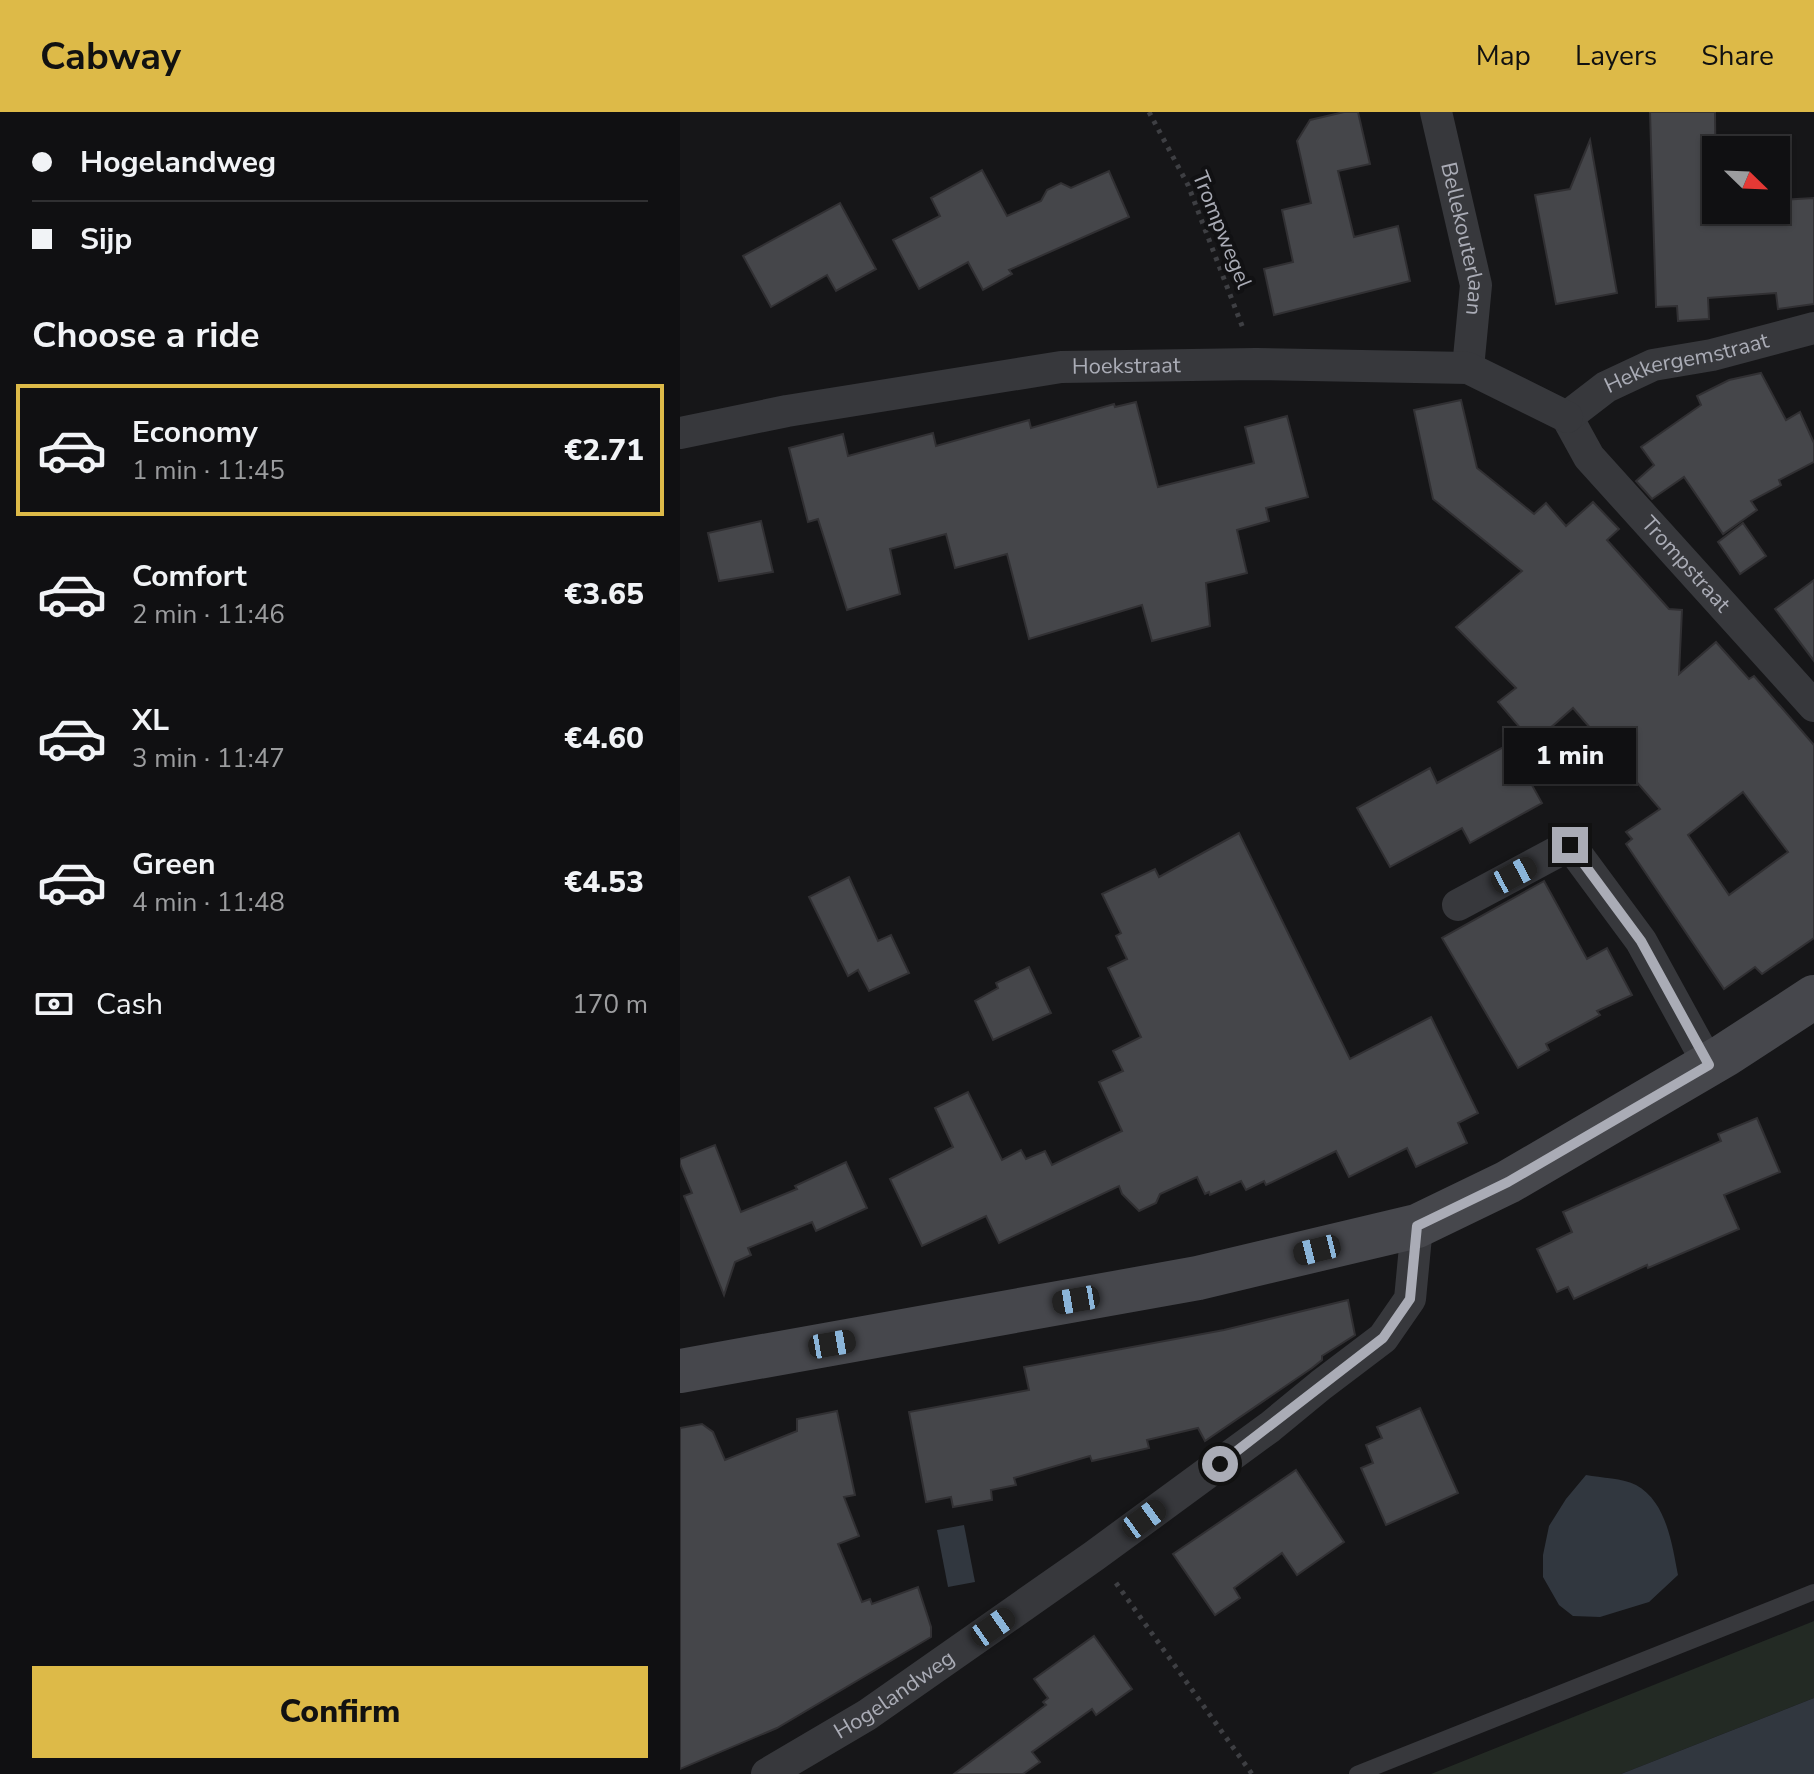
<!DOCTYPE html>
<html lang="en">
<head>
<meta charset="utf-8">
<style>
  body { margin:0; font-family:"Nunito Sans",sans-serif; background:#1e1e20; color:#f1f3f6; height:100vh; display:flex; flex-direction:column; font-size:30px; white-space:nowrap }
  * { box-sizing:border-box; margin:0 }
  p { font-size:26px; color:#9c9d9f }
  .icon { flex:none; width:44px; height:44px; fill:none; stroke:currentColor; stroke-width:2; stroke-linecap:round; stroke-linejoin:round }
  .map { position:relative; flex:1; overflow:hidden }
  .drawer { display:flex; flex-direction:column; background:#101012; width:680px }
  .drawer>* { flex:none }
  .guide { display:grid; align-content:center; height:176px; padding:0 32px; background:#101012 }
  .needle { width:52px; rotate:113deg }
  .fabs { position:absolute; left:1022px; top:24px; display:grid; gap:16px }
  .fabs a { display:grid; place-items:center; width:88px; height:88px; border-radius:0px; background:#101012; box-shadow:0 2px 6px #0004,0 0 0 2px #303032; font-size:40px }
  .end { position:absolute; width:36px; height:36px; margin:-18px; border:10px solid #aaacb6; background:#111; box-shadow:0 0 0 4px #111 }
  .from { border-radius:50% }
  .bubble { position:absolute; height:56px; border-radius:0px; background:#101012; box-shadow:0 2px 6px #0004,0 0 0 2px #303032; font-size:26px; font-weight:800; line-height:56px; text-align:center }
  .car { position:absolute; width:24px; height:48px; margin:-24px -12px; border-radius:10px; box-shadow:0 0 6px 2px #0007; background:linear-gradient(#222 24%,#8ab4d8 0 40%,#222 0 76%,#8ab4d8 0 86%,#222 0) }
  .guide b { display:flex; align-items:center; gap:28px; height:76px; font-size:30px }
  .guide b+b { border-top:2px solid #303032 }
  .guide i { width:20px; height:20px; background:#f1f3f6 }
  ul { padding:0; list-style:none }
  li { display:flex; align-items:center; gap:24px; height:132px; margin:0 16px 12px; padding:0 16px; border:4px solid transparent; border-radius:0px }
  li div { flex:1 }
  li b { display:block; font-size:30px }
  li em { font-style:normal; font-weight:800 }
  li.active { border-color:#ddba48 }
  li>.icon { width:72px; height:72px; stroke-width:1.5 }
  h2 { padding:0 32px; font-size:36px; line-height:96px }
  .pay { display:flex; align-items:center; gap:20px; height:88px; padding:0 32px; font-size:30px }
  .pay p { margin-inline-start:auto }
  .primary-button { display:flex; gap:16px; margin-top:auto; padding:16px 32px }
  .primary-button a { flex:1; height:92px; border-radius:0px; background:#ddba48; color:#111; font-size:32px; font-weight:800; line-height:92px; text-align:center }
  header { display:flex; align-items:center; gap:48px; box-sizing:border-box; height:112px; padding:0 40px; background:#ddba48; color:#111 }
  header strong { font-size:38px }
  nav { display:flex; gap:44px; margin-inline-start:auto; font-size:28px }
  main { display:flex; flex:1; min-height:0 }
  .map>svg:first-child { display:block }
  .green { fill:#232a24 }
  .water { fill:#31373f }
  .building { fill:#45464a; stroke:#313033; stroke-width:2; fill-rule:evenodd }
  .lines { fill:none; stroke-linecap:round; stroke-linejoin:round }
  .path { stroke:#3e3f43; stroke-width:5; stroke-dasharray:4 6; stroke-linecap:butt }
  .lane { stroke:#37383c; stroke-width:16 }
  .street { stroke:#37383c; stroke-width:32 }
  .secondary { stroke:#46474c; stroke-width:44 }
  .route { stroke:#aaacb6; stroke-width:10 }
  .labels { text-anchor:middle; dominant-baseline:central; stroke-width:8; stroke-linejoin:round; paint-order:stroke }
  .street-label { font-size:22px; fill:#aaacb6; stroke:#111113 }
</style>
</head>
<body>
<header>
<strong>Cabway</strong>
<nav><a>Map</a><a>Layers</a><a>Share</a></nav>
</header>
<main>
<section class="drawer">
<div class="guide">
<b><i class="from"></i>Hogelandweg</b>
<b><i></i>Sijp</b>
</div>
<h2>Choose a ride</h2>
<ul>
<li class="active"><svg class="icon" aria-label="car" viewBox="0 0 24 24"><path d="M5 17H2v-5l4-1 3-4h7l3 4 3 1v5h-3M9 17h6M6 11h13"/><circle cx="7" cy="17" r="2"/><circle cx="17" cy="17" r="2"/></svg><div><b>Economy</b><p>1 min · 11:45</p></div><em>€2.71</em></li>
<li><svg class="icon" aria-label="car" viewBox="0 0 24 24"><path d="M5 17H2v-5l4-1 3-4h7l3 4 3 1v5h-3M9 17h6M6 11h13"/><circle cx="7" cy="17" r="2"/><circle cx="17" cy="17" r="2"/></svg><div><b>Comfort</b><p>2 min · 11:46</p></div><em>€3.65</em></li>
<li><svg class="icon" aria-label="car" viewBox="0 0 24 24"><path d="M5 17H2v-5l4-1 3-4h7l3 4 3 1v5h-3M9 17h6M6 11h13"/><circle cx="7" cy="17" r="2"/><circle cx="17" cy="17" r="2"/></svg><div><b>XL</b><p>3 min · 11:47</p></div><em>€4.60</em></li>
<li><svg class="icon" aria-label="car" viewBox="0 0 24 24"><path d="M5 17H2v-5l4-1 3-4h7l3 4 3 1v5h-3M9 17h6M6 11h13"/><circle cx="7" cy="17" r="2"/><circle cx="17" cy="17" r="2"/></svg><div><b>Green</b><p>4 min · 11:48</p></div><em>€4.53</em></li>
</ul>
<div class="pay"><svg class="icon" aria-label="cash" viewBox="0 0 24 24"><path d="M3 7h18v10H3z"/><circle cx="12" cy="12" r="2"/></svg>Cash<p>170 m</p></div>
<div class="primary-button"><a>Confirm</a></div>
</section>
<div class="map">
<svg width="1134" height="1662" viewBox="0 0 1134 1662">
  <rect width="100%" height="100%" fill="#161618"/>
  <!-- green -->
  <polygon class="green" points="1134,1509 1134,1586 941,1662 751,1662"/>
  <!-- water -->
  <g class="water">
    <path d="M906 1363C921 1366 943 1366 956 1373 987 1390 992 1433 998 1463L969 1490 920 1505 893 1504 879 1493 863 1465V1443L869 1414 886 1387Z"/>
    <polygon points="284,1413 295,1470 268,1475 257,1418"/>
    <polygon points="1134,1586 1134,1662 941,1662"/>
  </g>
  <!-- building -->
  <g class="building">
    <polygon points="664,0 678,0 690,52 658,59 674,125 718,114 730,169 594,203 584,157 613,150 602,98 631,91 617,29 630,8"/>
    <polygon points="970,0 1035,0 1036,98 1100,98 1100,88 1134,86 1134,192 1098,197 1096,181 1028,186 1029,207 998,209 997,194 976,195"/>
    <polygon points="910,28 937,181 876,192 855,83 890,77"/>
    <polygon points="302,58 327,104 361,89 367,78 381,71 391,76 429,59 449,105 329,158 332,162 303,178 288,150 239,177 213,128 260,104 251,86"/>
    <polygon points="160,91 196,157 156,179 147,163 91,195 63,144"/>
    <polygon points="1081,261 1106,308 1120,300 1134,331 1134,350 1099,368 1101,373 1071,389 1077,398 1043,422 1004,365 972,387 956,369 974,353 961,335 1021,293 1017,284 1049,268"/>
    <path d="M781 288 797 356 854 402 866 391 886 414 913 390 939 417 927 428 989 497 1002 498 999 562 1036 530 1069 567 1074 564 1134 633V826L1082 862 1075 855 1044 877 946 732 952 727 946 720 980 697 893 596 853 631 818 590 836 576 776 515 842 459 753 387 734 298ZM1063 680 1108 740 1049 783 1008 723Z"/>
    <polygon points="456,290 478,375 574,351 565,315 607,304 628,385 586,396 589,409 557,418 567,461 526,471 530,514 472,529 462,493 349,527 327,442 275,456 266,422 210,437 220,482 167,498 138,407 128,410 109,336 163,322 168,344 253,321 256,334 349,308 351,316 434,292 435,295"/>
    <polygon points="81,409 93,460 39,469 28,421"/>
    <polygon points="1063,411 1086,444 1060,462 1038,430"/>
    <polygon points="1134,468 1134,549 1095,497"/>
    <polygon points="829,632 862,691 790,731 782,716 710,755 677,696 750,656 757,671"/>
    <polygon points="559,721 670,947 751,905 798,1001 778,1011 787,1031 736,1055 727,1036 669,1065 656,1039 586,1073 584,1069 566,1078 561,1069 530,1083 529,1080 525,1082 517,1065 480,1082 476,1091 459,1099 442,1082 439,1074 319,1131 306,1104 242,1134 210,1067 273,1035 255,996 288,980 322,1048 341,1038 346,1047 365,1039 372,1053 442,1019 419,970 443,959 433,939 461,925 428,856 447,847 436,824 441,821 422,782 475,757 479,765"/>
    <polygon points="169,765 198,829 211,823 229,861 189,879 178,858 168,864 129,785"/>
    <polygon points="864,769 907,847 927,836 952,883 917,899 920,903 866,932 869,938 838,956 762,826"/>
    <polygon points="349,855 371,901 313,928 295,889 318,876 316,871"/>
    <polygon points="1077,1006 1100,1060 1044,1083 1059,1117 968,1156 967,1153 894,1187 888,1175 877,1180 857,1137 892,1120 883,1100 1041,1029 1038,1022"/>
    <polygon points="35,1033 61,1100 117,1077 115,1074 166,1050 187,1096 136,1119 132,1110 68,1136 71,1143 55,1150 44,1183 4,1084 12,1081 0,1052 0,1047"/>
    <polygon points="668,1188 675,1223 642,1244 642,1248 632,1256 525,1329 518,1316 467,1328 469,1336 412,1349 410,1344 334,1366 336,1373 311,1378 312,1388 273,1395 271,1385 246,1390 229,1300 349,1278 344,1255 544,1218"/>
    <polygon points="740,1296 778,1381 706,1413 681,1356 693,1351 686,1333 702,1326 697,1315"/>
    <polygon points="157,1299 175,1383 164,1385 179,1424 158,1432 182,1490 190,1487 192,1492 238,1475 251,1515 251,1525 97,1616 0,1657 0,1316 22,1312 33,1320 45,1348 117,1319 117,1307"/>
    <polygon points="616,1358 664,1430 617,1463 602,1441 554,1476 560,1486 535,1503 493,1442"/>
    <polygon points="414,1524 452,1577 416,1603 412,1597 352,1640 360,1650 343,1662 274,1662 366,1593 363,1590 368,1586 354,1567"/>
  </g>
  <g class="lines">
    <!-- path -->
    <g class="path">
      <polyline points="469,0 508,73 564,219"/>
      <polyline points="436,1471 572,1662"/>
    </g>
    <!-- lane -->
    <polyline class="lane" points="677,1662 1134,1480"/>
    <!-- street -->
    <g class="street">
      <path id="s1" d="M756 0 796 173 788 256"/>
      <path id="s2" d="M887 305 909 345 1134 594"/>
      <path id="s3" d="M887 305 926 275 973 253 1032 243 1134 216"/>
      <path id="s4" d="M0 321 107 299 381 255 576 252 788 256 887 305"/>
      <polyline points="778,793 890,733 961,829 1029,953"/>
      <path id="s5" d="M87 1662 187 1603 414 1444 590 1315 641 1273 703 1226 730 1187 737 1114"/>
    </g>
    <!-- secondary -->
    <polyline class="secondary" points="0,1259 518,1166 737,1114 828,1070 1045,943 1134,885"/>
  </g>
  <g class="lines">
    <!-- route -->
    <polyline class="route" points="540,1352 703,1226 730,1187 737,1114 828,1070 1029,953 961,829 890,733"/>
  </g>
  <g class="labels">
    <!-- street labels -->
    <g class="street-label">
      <text transform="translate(542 118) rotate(68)">Trompwegel</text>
      <text stroke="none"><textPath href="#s1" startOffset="130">Bellekouterlaan</textPath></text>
      <text stroke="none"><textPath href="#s4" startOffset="452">Hoekstraat</textPath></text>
      <text stroke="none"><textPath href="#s3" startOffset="134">Hekkergemstraat</textPath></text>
      <text stroke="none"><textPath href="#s2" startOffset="190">Trompstraat</textPath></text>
      <text stroke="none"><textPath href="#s5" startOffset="150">Hogelandweg</textPath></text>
    </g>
  </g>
</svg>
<div class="fabs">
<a><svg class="needle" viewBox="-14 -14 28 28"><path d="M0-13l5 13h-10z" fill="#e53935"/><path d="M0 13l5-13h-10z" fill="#9c9d9f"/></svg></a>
</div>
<i class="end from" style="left:540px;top:1352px"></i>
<i class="end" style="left:890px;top:733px"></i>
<div class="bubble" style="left:824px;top:616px;width:132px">1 min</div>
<i class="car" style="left:834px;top:763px;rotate:62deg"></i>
<i class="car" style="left:637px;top:1138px;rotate:256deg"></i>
<i class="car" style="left:396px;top:1188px;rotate:260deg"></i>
<i class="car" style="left:152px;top:1232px;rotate:80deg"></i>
<i class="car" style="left:464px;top:1407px;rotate:54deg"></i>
<i class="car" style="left:313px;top:1515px;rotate:55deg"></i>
</div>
</main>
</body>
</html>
